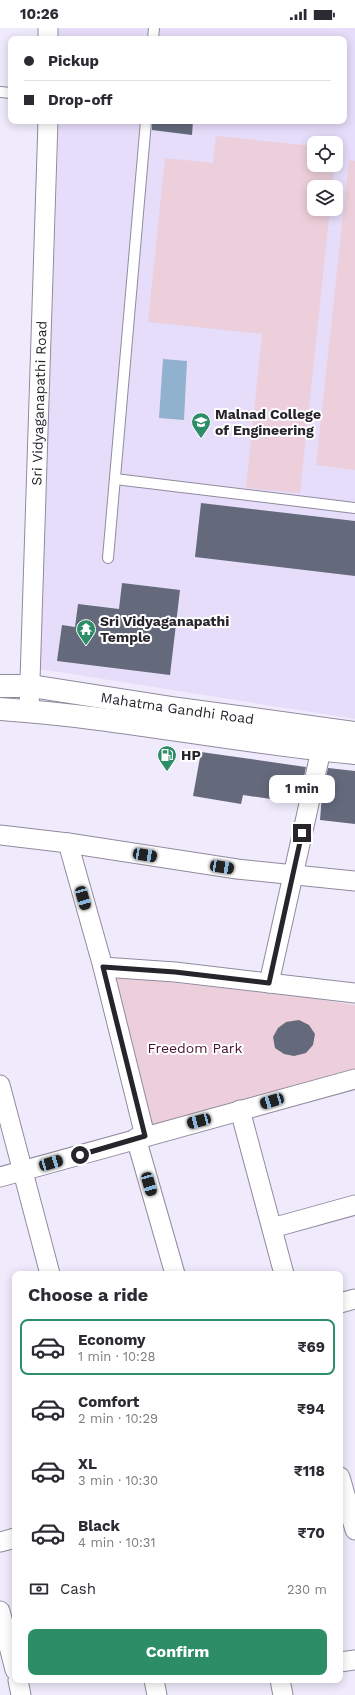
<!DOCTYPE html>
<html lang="en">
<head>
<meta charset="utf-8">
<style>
  body { margin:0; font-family:"Work Sans",sans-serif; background:#f2f2f3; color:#2b2b33; height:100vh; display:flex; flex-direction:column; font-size:15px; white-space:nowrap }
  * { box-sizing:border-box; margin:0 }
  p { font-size:13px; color:#7c7c81 }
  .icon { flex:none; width:22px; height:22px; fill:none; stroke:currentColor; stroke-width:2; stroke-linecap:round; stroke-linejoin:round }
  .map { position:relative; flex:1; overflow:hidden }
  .sheet { position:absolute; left:12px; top:1243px; width:331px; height:412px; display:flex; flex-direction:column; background:#fff; border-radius:8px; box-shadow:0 2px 10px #0003 }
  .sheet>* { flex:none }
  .hud { position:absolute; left:8px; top:8px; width:339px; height:88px; border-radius:8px; box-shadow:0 2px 10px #0003; display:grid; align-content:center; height:88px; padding:0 16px; background:#fff }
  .buttons { position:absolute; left:307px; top:108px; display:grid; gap:8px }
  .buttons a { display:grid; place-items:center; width:36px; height:36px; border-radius:8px; background:#fff; box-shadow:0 2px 10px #0003; font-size:20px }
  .end { position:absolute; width:18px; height:18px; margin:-9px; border:5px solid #27242c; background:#fff; box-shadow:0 0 0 2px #fff }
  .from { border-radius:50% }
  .bubble { position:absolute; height:28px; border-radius:8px; background:#fff; box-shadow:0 2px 10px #0003; font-size:13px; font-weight:700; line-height:28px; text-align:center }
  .car { position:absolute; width:12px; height:24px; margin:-12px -6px; border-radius:5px; box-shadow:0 0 3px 1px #0007; background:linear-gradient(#222 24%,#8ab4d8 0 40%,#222 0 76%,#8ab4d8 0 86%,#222 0) }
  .hud b { display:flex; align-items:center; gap:14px; height:38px; font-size:15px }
  .hud b+b { border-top:1px solid #e1e1e2 }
  .hud i { width:10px; height:10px; background:#2b2b33 }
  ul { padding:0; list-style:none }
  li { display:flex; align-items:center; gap:12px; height:56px; margin:0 8px 6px; padding:0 8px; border:2px solid transparent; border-radius:8px }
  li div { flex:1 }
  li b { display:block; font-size:15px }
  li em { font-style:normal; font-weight:700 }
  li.active { border-color:#2c8d66 }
  li>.icon { width:36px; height:36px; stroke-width:1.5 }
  h2 { padding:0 16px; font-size:18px; line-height:48px }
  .pay { display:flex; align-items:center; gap:10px; height:44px; padding:0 16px; font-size:15px }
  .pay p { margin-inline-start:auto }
  .primary-button { display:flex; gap:8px; margin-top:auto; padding:8px 16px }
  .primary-button a { flex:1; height:46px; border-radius:8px; background:#2c8d66; color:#fff; font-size:16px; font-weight:700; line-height:46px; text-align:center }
  .status { display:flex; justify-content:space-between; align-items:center; height:28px; padding:0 20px; background:#fff; direction:ltr }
  .status svg { height:11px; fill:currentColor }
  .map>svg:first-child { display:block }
  .built { fill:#e6ddfa; fill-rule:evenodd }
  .green { fill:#eccfda }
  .water { fill:#90b2cf }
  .building { fill:#646a7c }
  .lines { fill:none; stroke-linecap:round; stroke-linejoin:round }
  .lane-casing { stroke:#908a9e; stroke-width:12 }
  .street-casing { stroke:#908a9e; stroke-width:21 }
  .secondary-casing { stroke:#908a9e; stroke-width:24 }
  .lane { stroke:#fff; stroke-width:10 }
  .street { stroke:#fff; stroke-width:19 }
  .secondary { stroke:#fff; stroke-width:22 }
  .route { stroke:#27242c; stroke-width:5 }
  .labels { text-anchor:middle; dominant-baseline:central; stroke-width:4; stroke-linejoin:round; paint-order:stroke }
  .street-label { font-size:14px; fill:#27242c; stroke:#fff }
  .poi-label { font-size:14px; font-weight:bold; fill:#27242c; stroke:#fff; text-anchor:start }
  .park-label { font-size:14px; fill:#48132d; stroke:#fff }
</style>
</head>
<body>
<div class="status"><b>10:26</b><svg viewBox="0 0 49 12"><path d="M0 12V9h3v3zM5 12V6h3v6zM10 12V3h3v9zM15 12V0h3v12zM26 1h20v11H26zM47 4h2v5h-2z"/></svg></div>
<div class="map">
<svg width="355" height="1667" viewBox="0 0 355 1667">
  <rect width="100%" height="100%" fill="#f0ebfc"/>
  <!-- built -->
  <path class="built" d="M59 0H355V691L40 641 59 93H344V11H59ZM314 115H336V137H314ZM314 159H336V181H314Z"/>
  <!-- green -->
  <g class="green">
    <polygon points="216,108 314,118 314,137 334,137 332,159 314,159 314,181 330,181 300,465 246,460 262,306 148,294 165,130 213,135"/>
    <polygon points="349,132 355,133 355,442 316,437"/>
    <polygon points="114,948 311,970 355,977 355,1042 150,1097"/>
  </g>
  <!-- water -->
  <polygon class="water" points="163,331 187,333 184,392 159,390"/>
  <!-- building -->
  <g class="building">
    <polygon points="152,93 193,93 192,107 152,102"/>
    <polygon points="201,475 355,493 355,548 195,529"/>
    <polygon points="122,555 180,562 170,647 57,633 62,597 75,599 78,576 119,581"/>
    <polygon points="201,724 306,739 301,763 286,761 284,773 243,767 241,776 193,768"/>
    <polygon points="328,740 355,743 355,796 320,792 322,766"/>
    <polygon points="299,992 309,997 315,1006 313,1017 306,1025 294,1028 284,1026 275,1020 273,1009 278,1000 286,994"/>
  </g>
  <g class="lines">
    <!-- lane casing -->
    <g class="lane-casing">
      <g id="lane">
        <polyline points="153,11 154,0"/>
        <polyline points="0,64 11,65"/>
        <polyline points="115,451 355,480"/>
        <polyline points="108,530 146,93"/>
      </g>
    </g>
    <!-- street casing -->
    <g class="street-casing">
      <g id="street">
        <polyline points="48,0 48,11"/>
        <path id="s1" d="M29 683 48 93"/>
        <polyline points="0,807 68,815"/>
        <polyline points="103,939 68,815 237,841 355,853"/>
        <polyline points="269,955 321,722"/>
        <polyline points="0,1057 50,1246"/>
        <polyline points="240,1082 284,1246"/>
        <polyline points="145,1108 103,939 175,944 355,965"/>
        <polyline points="136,1110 175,1246"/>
        <polyline points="0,1149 355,1051"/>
        <polyline points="272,1200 355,1177"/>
        <polyline points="340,1275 355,1271"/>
        <polyline points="340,1449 355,1502"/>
        <polyline points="0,1514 15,1510"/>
        <polyline points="0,1583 15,1642"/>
        <polyline points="340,1634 355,1632"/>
        <polyline points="18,1652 21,1667"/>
        <polyline points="154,1652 157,1667"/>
        <polyline points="280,1652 283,1667"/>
      </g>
    </g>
    <!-- secondary casing -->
    <g class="secondary-casing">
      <g id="secondary">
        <path id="s2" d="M0 658H31L172 680 355 705"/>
        <path d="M0 681C119 689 236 714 355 725"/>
      </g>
    </g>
    <!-- lane -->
    <use href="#lane" class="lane"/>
    <!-- street -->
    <use href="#street" class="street"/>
    <!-- secondary -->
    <use href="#secondary" class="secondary"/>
  </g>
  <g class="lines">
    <!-- route -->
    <polyline class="route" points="80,1127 145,1108 103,939 175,944 269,955 302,805"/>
  </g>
  <!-- icons -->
  <defs>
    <g id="university-pin" transform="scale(1)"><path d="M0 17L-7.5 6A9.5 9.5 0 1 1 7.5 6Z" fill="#2c8d66" stroke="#fff"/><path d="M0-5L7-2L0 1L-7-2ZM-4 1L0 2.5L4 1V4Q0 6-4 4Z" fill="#fff"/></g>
    <g id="temple-pin" transform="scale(1)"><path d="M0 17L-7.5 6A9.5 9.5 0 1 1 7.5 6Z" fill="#2c8d66" stroke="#fff"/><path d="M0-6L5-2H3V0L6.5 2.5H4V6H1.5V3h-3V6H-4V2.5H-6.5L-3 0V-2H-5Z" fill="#fff"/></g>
    <g id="fuel-pin" transform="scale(1)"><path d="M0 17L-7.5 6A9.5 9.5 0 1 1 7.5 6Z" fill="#2c8d66" stroke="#fff"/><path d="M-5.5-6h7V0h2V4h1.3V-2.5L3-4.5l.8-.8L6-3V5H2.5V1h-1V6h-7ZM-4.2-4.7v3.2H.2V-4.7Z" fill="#fff"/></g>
  </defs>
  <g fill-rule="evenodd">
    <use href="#university-pin" x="201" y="394"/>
    <use href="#temple-pin" x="86" y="601"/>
    <use href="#fuel-pin" x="167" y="727"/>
  </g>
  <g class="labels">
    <!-- street labels -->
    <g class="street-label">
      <text stroke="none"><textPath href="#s1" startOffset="308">Sri Vidyaganapathi Road</textPath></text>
      <text stroke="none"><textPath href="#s2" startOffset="179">Mahatma Gandhi Road</textPath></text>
    </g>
    <!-- poi labels -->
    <g class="poi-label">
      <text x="215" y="386">Malnad College<tspan x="215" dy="16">of Engineering</tspan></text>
      <text x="100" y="593">Sri Vidyaganapathi<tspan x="100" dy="16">Temple</tspan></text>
      <text x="181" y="727">HP</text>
    </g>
    <!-- park labels -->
    <g class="park-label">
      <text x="195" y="1020">Freedom Park</text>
    </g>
  </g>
</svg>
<div class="buttons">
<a><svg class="icon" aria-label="locate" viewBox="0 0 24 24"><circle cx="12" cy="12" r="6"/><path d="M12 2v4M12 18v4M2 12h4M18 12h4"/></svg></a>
<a><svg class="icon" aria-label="layers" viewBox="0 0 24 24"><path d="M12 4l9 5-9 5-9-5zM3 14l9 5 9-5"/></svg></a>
</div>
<i class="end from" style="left:80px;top:1127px"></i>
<i class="end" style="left:302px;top:805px"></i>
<div class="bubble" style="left:269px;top:747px;width:66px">1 min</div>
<i class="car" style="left:145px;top:827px;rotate:99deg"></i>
<i class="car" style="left:222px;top:839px;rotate:99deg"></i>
<i class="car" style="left:83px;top:870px;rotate:164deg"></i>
<i class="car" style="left:272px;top:1073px;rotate:254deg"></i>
<i class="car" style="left:199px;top:1093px;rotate:255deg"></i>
<i class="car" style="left:51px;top:1135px;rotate:74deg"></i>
<i class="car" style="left:149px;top:1156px;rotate:164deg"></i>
<div class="hud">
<b><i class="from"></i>Pickup</b>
<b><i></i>Drop-off</b>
</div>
<section class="sheet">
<h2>Choose a ride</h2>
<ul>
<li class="active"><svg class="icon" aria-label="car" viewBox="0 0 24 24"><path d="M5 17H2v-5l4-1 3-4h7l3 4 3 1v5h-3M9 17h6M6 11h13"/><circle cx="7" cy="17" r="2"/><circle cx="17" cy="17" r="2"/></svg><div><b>Economy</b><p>1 min · 10:28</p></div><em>₹69</em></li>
<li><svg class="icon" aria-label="car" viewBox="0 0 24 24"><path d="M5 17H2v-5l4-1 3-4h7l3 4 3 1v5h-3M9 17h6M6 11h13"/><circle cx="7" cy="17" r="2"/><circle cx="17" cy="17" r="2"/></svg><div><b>Comfort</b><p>2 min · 10:29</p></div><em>₹94</em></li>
<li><svg class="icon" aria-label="car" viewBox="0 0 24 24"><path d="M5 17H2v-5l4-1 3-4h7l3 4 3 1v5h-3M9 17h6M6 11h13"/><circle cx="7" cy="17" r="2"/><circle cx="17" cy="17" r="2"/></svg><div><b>XL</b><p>3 min · 10:30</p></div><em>₹118</em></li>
<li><svg class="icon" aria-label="car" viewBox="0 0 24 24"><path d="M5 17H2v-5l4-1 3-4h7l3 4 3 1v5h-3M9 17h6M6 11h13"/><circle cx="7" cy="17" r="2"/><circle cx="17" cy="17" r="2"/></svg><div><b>Black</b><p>4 min · 10:31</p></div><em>₹70</em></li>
</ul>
<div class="pay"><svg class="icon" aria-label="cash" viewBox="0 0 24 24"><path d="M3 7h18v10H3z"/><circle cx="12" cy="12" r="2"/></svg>Cash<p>230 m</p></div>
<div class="primary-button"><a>Confirm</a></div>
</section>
</div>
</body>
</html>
